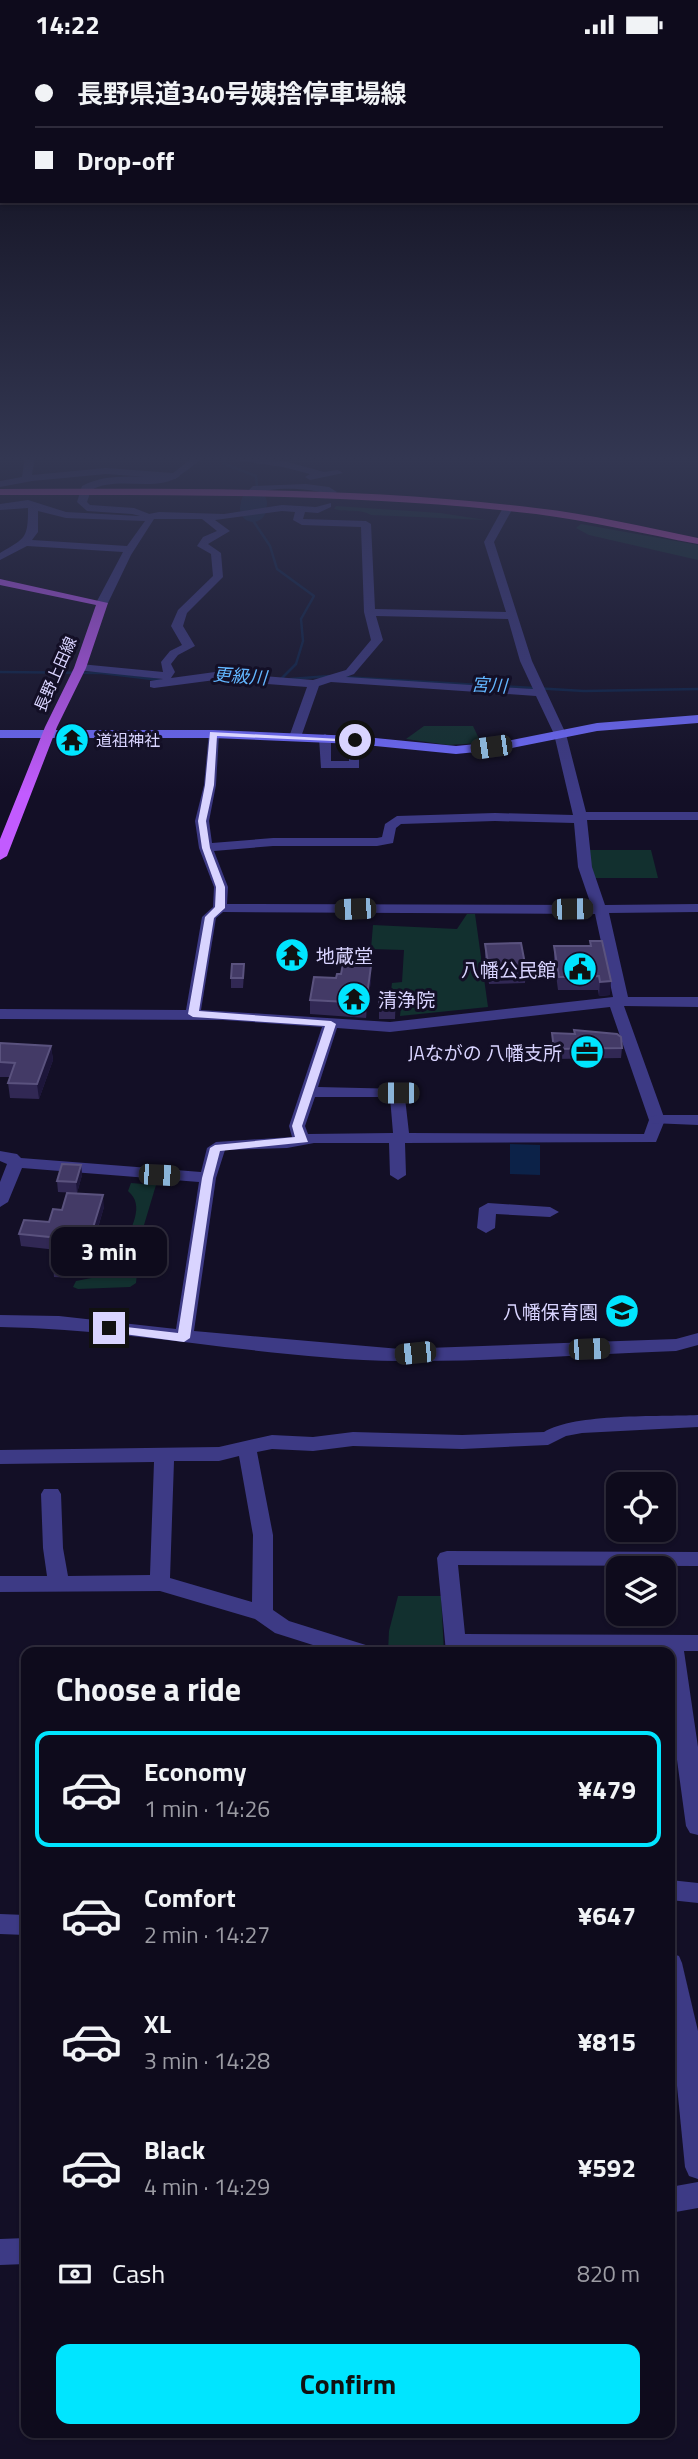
<!DOCTYPE html>
<html lang="en">
<head>
<meta charset="utf-8">
<style>
  body { margin:0; font-family:"Titillium Web","Noto Sans JP",sans-serif; background:#171425; color:#f1f3f6; height:100vh; display:flex; flex-direction:column; font-size:26px; white-space:nowrap }
  * { box-sizing:border-box; margin:0 }
  p { font-size:23px; color:#9b9ba3 }
  .icon { flex:none; width:38px; height:38px; fill:none; stroke:currentColor; stroke-width:2; stroke-linecap:round; stroke-linejoin:round }
  .map { position:relative; flex:1; overflow:hidden }
  .drawer { position:absolute; left:21px; top:1598px; width:654px; height:791px; display:flex; flex-direction:column; background:#0e0b1c; border-radius:14px; box-shadow:0 2px 5px #0004,0 0 0 2px #2e2b3b }
  .drawer>* { flex:none }
  .guide { position:absolute; left:0px; top:0px; width:698px; height:154px; box-shadow:0 2px 5px #0004,0 0 0 2px #2e2b3b; display:grid; align-content:center; height:154px; padding:0 35px; background:#0e0b1c }
  .fabs { position:absolute; left:606px; top:1423px; display:grid; gap:14px }
  .fabs a { display:grid; place-items:center; width:70px; height:70px; border-radius:14px; background:#0e0b1c; box-shadow:0 2px 5px #0004,0 0 0 2px #2e2b3b; font-size:35px }
  .end { position:absolute; width:32px; height:32px; margin:-16px; border:9px solid #d9d4ff; background:#111; box-shadow:0 0 0 4px #111 }
  .from { border-radius:50% }
  .bubble { position:absolute; height:49px; border-radius:14px; background:#0e0b1c; box-shadow:0 2px 5px #0004,0 0 0 2px #2e2b3b; font-size:23px; font-weight:700; line-height:49px; text-align:center }
  .car { position:absolute; width:21px; height:42px; margin:-21px -10px; border-radius:9px; box-shadow:0 0 5px 2px #0007; background:linear-gradient(#222 24%,#8ab4d8 0 40%,#222 0 76%,#8ab4d8 0 86%,#222 0) }
  .guide b { display:flex; align-items:center; gap:24px; height:66px; font-size:26px }
  .guide b+b { border-top:2px solid #2e2b3b }
  .guide i { width:18px; height:18px; background:#f1f3f6 }
  ul { padding:0; list-style:none }
  li { display:flex; align-items:center; gap:21px; height:116px; margin:0 14px 10px; padding:0 21px; border:4px solid transparent; border-radius:14px }
  li div { flex:1 }
  li b { display:block; font-size:26px }
  li em { font-style:normal; font-weight:700 }
  li.selected { border-color:#00e5ff }
  li>.icon { width:63px; height:63px; stroke-width:1.5 }
  h2 { padding:0 35px; font-size:32px; line-height:84px }
  .pay { display:flex; align-items:center; gap:18px; height:77px; padding:0 35px; font-size:26px }
  .pay p { margin-inline-start:auto }
  .cta { display:flex; gap:14px; margin-top:auto; padding:14px 35px }
  .cta a { flex:1; height:80px; border-radius:14px; background:#00e5ff; color:#111; font-size:28px; font-weight:700; line-height:80px; text-align:center }
  .status { display:flex; justify-content:space-between; align-items:center; height:49px; padding:0 35px; background:#0e0b1c; direction:ltr }
  .status svg { height:19px; fill:currentColor }
  .map>svg:first-child { display:block }
  .green { fill:#12302f }
  .water { fill:#0c2248 }
  .lines { fill:none; stroke-linecap:round; stroke-linejoin:round }
  .stream { stroke:#0c2248; stroke-width:2.5 }
  .river { stroke:#0c2248; stroke-width:26 }
  .minor { fill:#3d3a85; fill-rule:evenodd }
  .tertiary { fill:#3d3a85; fill-rule:evenodd }
  .secondary { fill:#6f6bff; fill-rule:evenodd }
  .primary { fill:#c25bff; fill-rule:evenodd }
  .trunk { fill:#e055d1; fill-rule:evenodd }
  .wall { fill:#312854 }
  .shaded-wall { fill:#1d163a }
  .building { fill:#433a66; stroke:#5a527e; stroke-width:2 }
  .route { fill:#d9d4ff }
  .labels { text-anchor:middle; dominant-baseline:central; stroke-width:6; stroke-linejoin:round; paint-order:stroke }
  .far-street-label { font-size:16px; fill:#d9d4ff; stroke:#130f26 }
  .far-poi-label { font-size:16px; fill:#d9d4ff; stroke:#130f26; text-anchor:start }
  .far-water-label { font-size:18px; font-style:italic; fill:#62b6ff; stroke:#130f26 }
  .poi-label { font-size:19px; fill:#d9d4ff; stroke:#130f26; text-anchor:end }
</style>
</head>
<body>
<div class="status"><b>14:22</b><svg viewBox="0 0 49 12"><path d="M0 12V9h3v3zM5 12V6h3v6zM10 12V3h3v9zM15 12V0h3v12zM26 1h20v11H26zM47 4h2v5h-2z"/></svg></div>
<div class="map">
<svg width="698" height="2410" viewBox="0 0 698 2410">
  <rect width="100%" height="100%" fill="#130f26"/>
  <!-- green -->
  <g class="green">
    <path d="M336 457 440 464 486 471 371 466C360 459 347 464 334 460Z"/>
    <polygon points="581,475 698,496 698,511 589,486 576,479"/>
    <polygon points="424,677 473,677 481,694 448,696 406,690"/>
    <polygon points="588,801 651,801 658,829 593,829"/>
    <polygon points="467,865 475,865 488,958 400,967 401,958 389,957 392,934 402,933 404,901 371,900 373,876 457,880"/>
    <path d="M131 1134 156 1136 138 1196 128 1201 124 1198C130 1179 146 1157 128 1142Z"/>
    <polygon points="126,1209 138,1214 136,1234 130,1238 78,1240 73,1238 76,1232 117,1224 121,1210"/>
    <polygon points="398,1547 441,1547 444,1603 388,1603 389,1582"/>
  </g>
  <!-- water -->
  <polygon class="water" points="510,1095 540,1096 540,1126 510,1125"/>
  <g class="lines">
    <!-- stream -->
    <g class="stream">
      <polyline points="221,407 225,415 256,427 257,438"/>
      <polyline points="250,467 270,497 277,520 314,547 301,570 303,592 296,615 281,630"/>
      <polyline points="0,623 102,624 160,631"/>
      <polyline points="342,628 584,642 698,640"/>
      <polyline points="290,630 330,627"/>
    </g>
    <!-- river -->
    <polyline class="river" points="253,460 254,454"/>
    <!-- minor -->
    <g class="minor">
      <polygon points="25,407 35,407 32,426 106,419 173,424 195,407 206,407 175,430 106,425 32,432 0,438 0,432 22,428"/>
      <polygon points="207,407 284,412 324,423 338,421 343,424 310,431 305,428 310,425 283,418"/>
      <path d="M306 435 329 438 337 443 332 446C310 439 271 436 251 447L246 444 253 437Z"/>
      <path d="M28 451 66 463 139 467 159 463 224 465 282 456 316 458 331 454V458L318 464 305 463 303 470 366 472 371 475 375 560 506 563 484 493 504 457H512L513 459 494 493 532 612 566 685 586 763H698V771H587L592 818 605 856 698 855V863L609 864 628 948H698V958L624 957 665 1071 656 1093 405 1094 406 1126 398 1131 390 1126 389 1094H314L287 1099 225 1101 216 1129 194 1282 400 1300 676 1290 698 1284V1296L676 1302C585 1305 492 1313 400 1312 265 1310 135 1280 0 1278V1266L59 1267 176 1280 199 1133 22 1119 8 1153 0 1158V1133L7 1115 0 1112V1102L17 1105 21 1109 201 1123 207 1099 216 1093 292 1088 289 1077 322 978 223 971 0 970V960L186 961 202 868 213 858 214 838 199 799 195 772 204 736 209 682 219 685 216 736 209 772 212 794 273 789H377L382 788 385 775 397 767 495 764 573 766 554 685 536 647 331 633 319 637 301 688 295 692 289 688 307 638 215 631 154 639 150 638V632L163 630 76 621 74 619 80 615 163 623 161 613 170 602 182 596 171 577 178 561 213 527 211 505 197 497 203 488 217 482 202 470H154L131 506 108 554 102 557 96 554 123 503 27 497 0 511V504C26 489 28 489 28 459L0 461V455ZM38 462 66 469 145 472 127 497 32 491 38 483ZM282 462 295 463 293 471 302 476 361 478 364 563 371 591 346 621 313 631 215 623 171 629 175 623 171 615 178 606 195 597 183 577 187 564 223 528 221 504 208 495 230 482 215 471ZM376 567 508 570 520 612 533 640 346 628 354 625 383 591ZM495 772 574 774 578 818 591 856 227 855 228 838 214 802 273 797H377L393 794 396 779 401 775ZM223 863 595 865 613 948 390 973 201 961 216 869ZM610 958 649 1071 644 1085 409 1084 404 1040 318 1038 337 979 390 983ZM315 1048H390L393 1084 308 1085 305 1077Z"/>
      <polygon points="325,685 331,689 331,712 349,712 349,691 359,688 359,719 321,719 319,689"/>
      <polygon points="488,1154 550,1158 559,1163 550,1168 496,1165 495,1179 486,1184 477,1179 479,1159"/>
      <path d="M698 1366V1378L582 1384 566 1387 548 1396 462 1400 353 1397 313 1402 272 1400 257 1403 273 1486V1561L289 1572 369 1597 372 1603H335L275 1584 255 1570 160 1542 0 1543V1527H47L43 1499 41 1445 44 1440H58L61 1445 63 1499 68 1527 150 1526 154 1413 0 1415V1401L219 1398 272 1386 313 1388 353 1383 462 1386 544 1383C575 1364 659 1368 698 1366ZM239 1407 253 1486 252 1553 170 1529 174 1412H219Z"/>
      <polygon points="447,1502 698,1503 698,1517 458,1516 465,1585 698,1586 698,1602 684,1602 698,1698 698,1786 690,1784 686,1777 670,1659 670,1603 446,1603 437,1509 440,1504"/>
      <polygon points="670,1831 698,1834 698,1854 670,1851"/>
      <polygon points="0,1865 26,1866 26,1886 0,1885"/>
      <polygon points="670,1904 679,1907 682,1914 698,1982 698,2130 689,2127 685,2118 670,1966"/>
      <polygon points="698,2133 698,2159 670,2164 670,2138"/>
      <polygon points="26,2189 26,2215 0,2216 0,2190"/>
    </g>
    <!-- tertiary -->
    <g class="tertiary">
      <path d="M175 424 180 427C154 444 118 426 91 441L87 453 90 456 134 459 152 466V470L132 465 87 462 77 453 82 437C112 421 144 432 175 424Z"/>
      <polygon points="657,1066 698,1066 698,1076 651,1074 649,1071 651,1068"/>
    </g>
    <!-- secondary -->
    <polygon class="secondary" points="698,666 698,674 597,682 507,700 456,705 355,695 213,689 0,689 0,681 213,681 355,687 456,697 507,692 597,674"/>
    <!-- primary -->
    <polygon class="primary" points="0,530 108,554 86,619 57,678 7,807 0,811 0,790 45,678 74,619 96,556 0,536"/>
    <!-- trunk -->
    <path class="trunk" d="M0 440C179 440 358 437 536 459 591 465 644 478 698 489V495C644 485 591 472 536 465 358 444 179 446 0 446Z"/>
  </g>
  <!-- wall -->
  <g class="wall">
    <polygon points="590,892 610,946 599,947 598,941 558,941 554,911 554,897 590,897"/>
    <polygon points="485,895 526,920 525,934 489,935 485,909"/>
    <polygon points="371,917 371,931 366,969 310,965 310,951 336,929 341,925"/>
    <polygon points="244,925 243,939 231,939 231,929"/>
    <polygon points="396,946 395,970 379,970 379,955"/>
    <polygon points="574,981 622,999 621,1009 553,1010 552,994 552,984 574,985"/>
    <polygon points="0,994 51,997 53,1011 39,1050 10,1049 8,1034 10,1028 0,1028"/>
    <polygon points="81,1116 82,1126 77,1144 58,1143 57,1132"/>
    <polygon points="104,1158 97,1182 104,1195 100,1206 77,1204 72,1229 54,1228 53,1216 57,1201 21,1197 19,1185 49,1173"/>
  </g>
  <!-- shaded-wall -->
  <g class="shaded-wall">
    <polygon points="371,917 371,931 366,969 366,954"/>
    <polygon points="611,932 610,946 599,947 600,933"/>
    <polygon points="51,997 53,1011 39,1050 37,1035"/>
    <polygon points="81,1116 82,1126 77,1144 76,1133"/>
    <polygon points="103,1146 104,1158 93,1194 92,1182"/>
    <polygon points="103,1182 104,1195 100,1206 99,1194"/>
    <polygon points="76,1192 77,1204 72,1229 70,1216"/>
  </g>
  <!-- building -->
  <g class="building">
    <polygon points="590,892 602,892 611,932 600,933 599,927 559,928 554,897 591,897"/>
    <polygon points="521,894 526,920 489,921 485,895"/>
    <polygon points="232,915 244,915 243,929 231,929"/>
    <polygon points="343,915 371,917 366,954 310,951 314,928 336,929 337,925 341,925"/>
    <polygon points="381,946 396,946 395,955 379,955"/>
    <polygon points="574,981 617,985 621,988 622,999 554,1000 552,984 575,985"/>
    <polygon points="0,994 51,997 37,1035 8,1034 15,1014 0,1013"/>
    <polygon points="62,1115 81,1116 76,1133 57,1132"/>
    <polygon points="67,1144 103,1146 92,1182 103,1182 99,1194 76,1192 70,1216 53,1216 59,1189 19,1185 24,1171 49,1173 53,1160 62,1161"/>
  </g>
  <!-- sky -->
  <linearGradient id="sky" x2="0" y2="1"><stop stop-color="#0a0815"/><stop offset="0.55" stop-color="#333752"/><stop offset="1" stop-color="#333752" stop-opacity="0"/></linearGradient>
  <rect width="698" height="745" fill="url(#sky)"/>
  <!-- route -->
  <polygon class="route" points="210,683 359,691 355,693 217,687 214,736 206,772 210,799 225,838 225,859 214,869 199,962 331,972 336,975 302,1077 308,1093 220,1102 213,1129 190,1289 184,1293 109,1283 103,1279 109,1276 178,1284 202,1129 210,1099 215,1096 295,1088 292,1077 325,977 193,968 188,965 205,868 215,858 216,838 202,799 198,772 205,736"/>
  <!-- icons -->
  <defs>
    <g id="temple-disc" transform="scale(1.75)"><circle r="9.5" fill="#00e5ff" stroke="#130f26"/><path d="M0-6L5-2H3V0L6.5 2.5H4V6H1.5V3h-3V6H-4V2.5H-6.5L-3 0V-2H-5Z" fill="#111"/></g>
    <g id="civic-disc" transform="scale(1.75)"><circle r="9.5" fill="#00e5ff" stroke="#130f26"/><path d="M-.6-6.5H3V-4.5H.6V-3L4-1V1h2V6H-6V1h2V-1L-.6-3ZM-1.2 2.5V6h2.4V2.5Z" fill="#111"/></g>
    <g id="office-disc" transform="scale(1.75)"><circle r="9.5" fill="#00e5ff" stroke="#130f26"/><path d="M-6-3h4V-5.5h4V-3h4V5H-6ZM-1-4.5V-3h2v-1.5ZM-6 0V1H6V0Z" fill="#111"/></g>
    <g id="school-disc" transform="scale(1.75)"><circle r="9.5" fill="#00e5ff" stroke="#130f26"/><path d="M0-5L7-2L0 1L-7-2ZM-4 1L0 2.5L4 1V4Q0 6-4 4Z" fill="#111"/></g>
  </defs>
  <g fill-rule="evenodd">
    <use href="#temple-disc" x="72" y="691"/>
    <use href="#temple-disc" x="292" y="906"/>
    <use href="#civic-disc" x="580" y="920"/>
    <use href="#temple-disc" x="354" y="950"/>
    <use href="#office-disc" x="587" y="1003"/>
    <use href="#school-disc" x="622" y="1262"/>
  </g>
  <g class="labels">
    <!-- far-street labels -->
    <g class="far-street-label">
      <text transform="translate(55 625) rotate(-66)">長野上田線</text>
    </g>
    <!-- far-poi labels -->
    <g class="far-poi-label">
      <text x="96" y="691">道祖神社</text>
    </g>
    <!-- far-water labels -->
    <g class="far-water-label">
      <text transform="translate(240 627) rotate(4)">更級川</text>
      <text transform="translate(489 636) rotate(3)">宮川</text>
    </g>
    <!-- poi labels -->
    <g class="poi-label">
      <text x="316" y="906" text-anchor="start">地蔵堂</text>
      <text x="556" y="920">八幡公民館</text>
      <text x="378" y="950" text-anchor="start">清浄院</text>
      <text x="562" y="1003">JAながの 八幡支所</text>
      <text x="598" y="1262">八幡保育園</text>
    </g>
  </g>
</svg>
<div class="fabs">
<a><svg class="icon" aria-label="locate" viewBox="0 0 24 24"><circle cx="12" cy="12" r="6"/><path d="M12 2v4M12 18v4M2 12h4M18 12h4"/></svg></a>
<a><svg class="icon" aria-label="layers" viewBox="0 0 24 24"><path d="M12 4l9 5-9 5-9-5zM3 14l9 5 9-5"/></svg></a>
</div>
<i class="end from" style="left:355px;top:691px"></i>
<i class="end" style="left:109px;top:1279px"></i>
<div class="bubble" style="left:51px;top:1178px;width:116px">3 min</div>
<i class="car" style="left:491px;top:698px;rotate:262deg"></i>
<i class="car" style="left:355px;top:860px;rotate:268deg"></i>
<i class="car" style="left:572px;top:860px;rotate:89deg"></i>
<i class="car" style="left:398px;top:1044px;rotate:270deg"></i>
<i class="car" style="left:159px;top:1126px;rotate:93deg"></i>
<i class="car" style="left:589px;top:1300px;rotate:88deg"></i>
<i class="car" style="left:415px;top:1304px;rotate:264deg"></i>
<div class="guide">
<b><i class="from"></i>長野県道340号姨捨停車場線</b>
<b><i></i>Drop-off</b>
</div>
<section class="drawer">
<h2>Choose a ride</h2>
<ul>
<li class="selected"><svg class="icon" aria-label="car" viewBox="0 0 24 24"><path d="M5 17H2v-5l4-1 3-4h7l3 4 3 1v5h-3M9 17h6M6 11h13"/><circle cx="7" cy="17" r="2"/><circle cx="17" cy="17" r="2"/></svg><div><b>Economy</b><p>1 min · 14:26</p></div><em>¥479</em></li>
<li><svg class="icon" aria-label="car" viewBox="0 0 24 24"><path d="M5 17H2v-5l4-1 3-4h7l3 4 3 1v5h-3M9 17h6M6 11h13"/><circle cx="7" cy="17" r="2"/><circle cx="17" cy="17" r="2"/></svg><div><b>Comfort</b><p>2 min · 14:27</p></div><em>¥647</em></li>
<li><svg class="icon" aria-label="car" viewBox="0 0 24 24"><path d="M5 17H2v-5l4-1 3-4h7l3 4 3 1v5h-3M9 17h6M6 11h13"/><circle cx="7" cy="17" r="2"/><circle cx="17" cy="17" r="2"/></svg><div><b>XL</b><p>3 min · 14:28</p></div><em>¥815</em></li>
<li><svg class="icon" aria-label="car" viewBox="0 0 24 24"><path d="M5 17H2v-5l4-1 3-4h7l3 4 3 1v5h-3M9 17h6M6 11h13"/><circle cx="7" cy="17" r="2"/><circle cx="17" cy="17" r="2"/></svg><div><b>Black</b><p>4 min · 14:29</p></div><em>¥592</em></li>
</ul>
<div class="pay"><svg class="icon" aria-label="cash" viewBox="0 0 24 24"><path d="M3 7h18v10H3z"/><circle cx="12" cy="12" r="2"/></svg>Cash<p>820 m</p></div>
<div class="cta"><a>Confirm</a></div>
</section>
</div>
</body>
</html>
